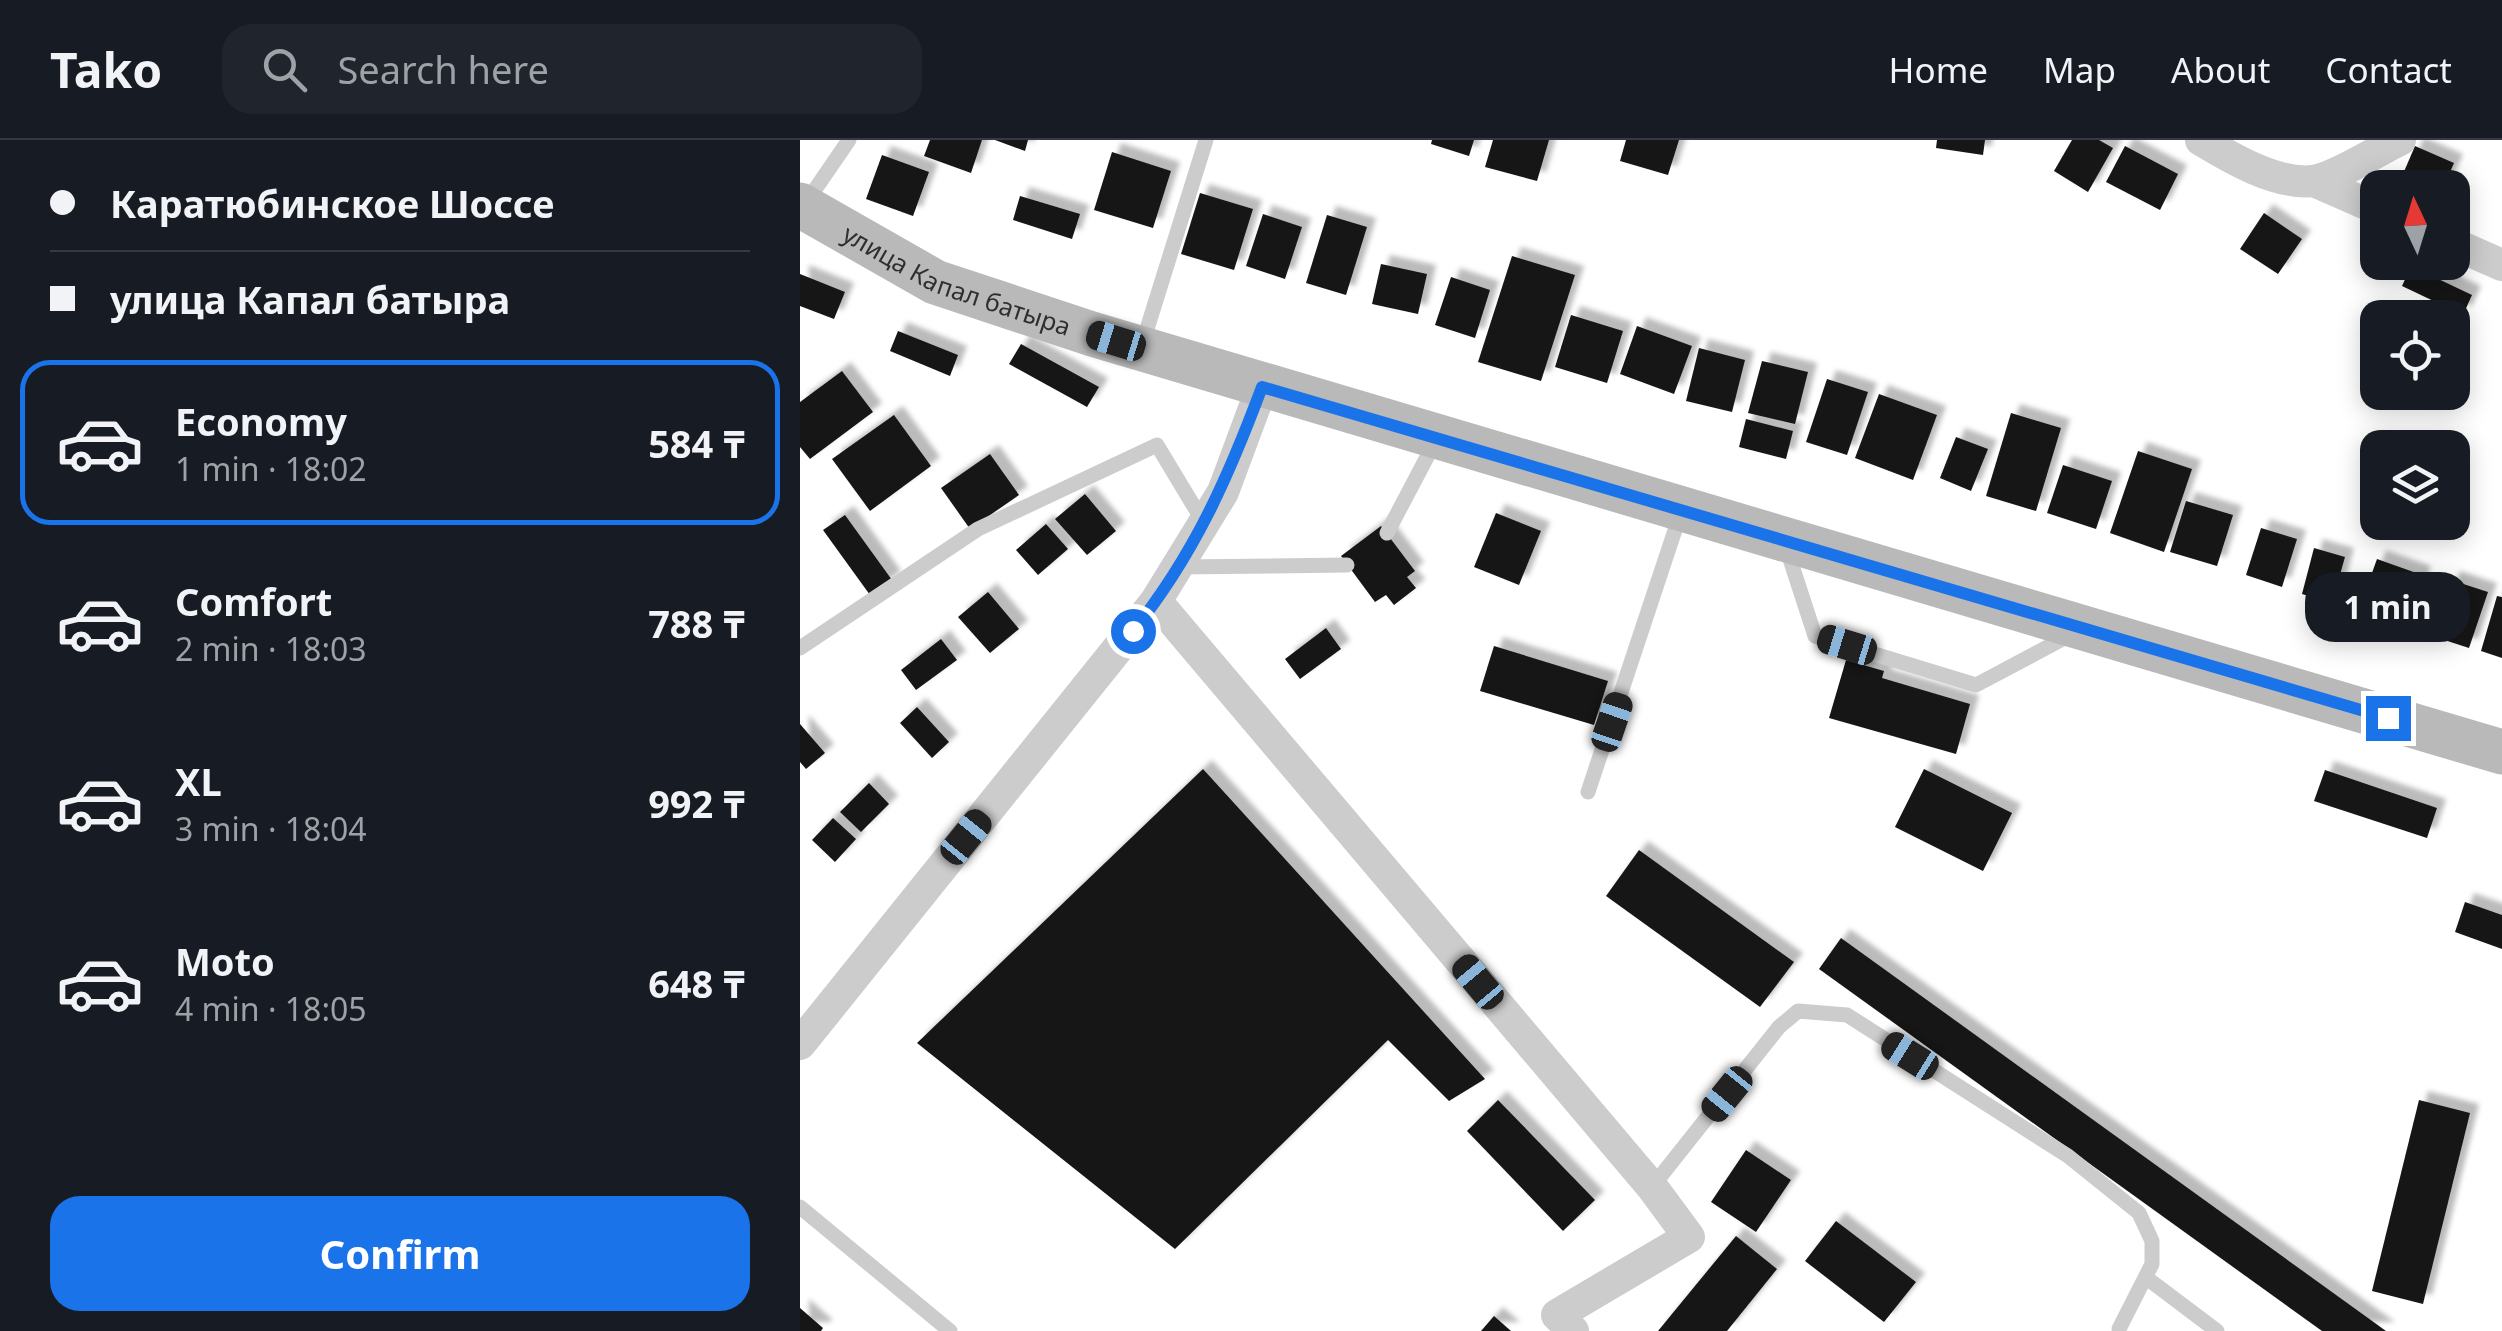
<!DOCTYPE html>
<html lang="en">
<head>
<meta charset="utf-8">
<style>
  body { margin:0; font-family:"Noto Sans",sans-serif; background:#20242c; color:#f1f3f6; height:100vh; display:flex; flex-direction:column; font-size:38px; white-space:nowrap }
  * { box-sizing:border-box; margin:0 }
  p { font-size:32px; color:#9ea1a6 }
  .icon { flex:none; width:55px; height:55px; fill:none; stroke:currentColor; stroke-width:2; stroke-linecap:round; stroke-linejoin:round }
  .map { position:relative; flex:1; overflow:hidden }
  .drawer { display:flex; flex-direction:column; background:#171b24; width:800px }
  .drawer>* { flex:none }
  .hud { display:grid; align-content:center; height:220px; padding:0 50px; background:#171b24 }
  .needle { width:65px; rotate:356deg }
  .buttons { position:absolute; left:1560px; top:30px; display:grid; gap:20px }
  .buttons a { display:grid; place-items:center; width:110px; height:110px; border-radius:20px; background:#171b24; box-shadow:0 5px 25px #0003; font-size:50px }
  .end { position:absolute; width:45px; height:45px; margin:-22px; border:12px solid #1a73e8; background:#fff; box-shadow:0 0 0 5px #fff }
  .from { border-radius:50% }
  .bubble { position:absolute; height:70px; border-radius:30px; background:#171b24; box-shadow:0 5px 25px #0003; font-size:32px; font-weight:700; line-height:70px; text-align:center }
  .car { position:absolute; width:30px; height:60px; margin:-30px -15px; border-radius:12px; box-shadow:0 0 8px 2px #0007; background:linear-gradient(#222 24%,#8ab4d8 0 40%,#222 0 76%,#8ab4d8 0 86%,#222 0) }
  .hud b { display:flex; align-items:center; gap:35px; height:95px; font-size:38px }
  .hud b+b { border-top:2px solid #363941 }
  .hud i { width:25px; height:25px; background:#f1f3f6 }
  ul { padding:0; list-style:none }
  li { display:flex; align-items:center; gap:30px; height:165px; margin:0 20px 15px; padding:0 30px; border:5px solid transparent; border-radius:30px }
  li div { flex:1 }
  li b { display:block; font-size:38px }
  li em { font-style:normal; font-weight:700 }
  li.selected { border-color:#1a73e8 }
  li>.icon { width:90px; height:90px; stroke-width:1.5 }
  .action { display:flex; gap:20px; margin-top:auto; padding:20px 50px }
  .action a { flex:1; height:115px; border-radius:30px; background:#1a73e8; color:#fff; font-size:40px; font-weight:700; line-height:115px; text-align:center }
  header { display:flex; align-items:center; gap:60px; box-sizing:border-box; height:140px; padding:0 50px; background:#171b24; border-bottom:2px solid #363941 }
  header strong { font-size:48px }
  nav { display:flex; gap:55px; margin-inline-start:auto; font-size:35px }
  .search { width:700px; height:90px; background:#20242c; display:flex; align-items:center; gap:25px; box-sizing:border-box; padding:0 35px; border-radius:30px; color:#9ea1a6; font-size:38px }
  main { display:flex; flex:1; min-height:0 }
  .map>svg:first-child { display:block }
  .building { fill:#161616; filter:url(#shadow) }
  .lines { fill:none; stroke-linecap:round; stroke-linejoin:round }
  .lane { stroke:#ccc; stroke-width:15 }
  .street { stroke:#ccc; stroke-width:32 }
  .secondary { stroke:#b9b9b9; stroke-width:45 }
  .route { stroke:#1a73e8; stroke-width:12 }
  .labels { text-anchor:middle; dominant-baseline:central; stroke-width:10; stroke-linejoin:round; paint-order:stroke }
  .street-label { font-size:25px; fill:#2f2f2f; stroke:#fff }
</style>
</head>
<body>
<header>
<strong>Tako</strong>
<div class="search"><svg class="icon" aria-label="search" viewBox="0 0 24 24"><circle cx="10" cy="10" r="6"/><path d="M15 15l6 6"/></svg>Search here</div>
<nav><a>Home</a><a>Map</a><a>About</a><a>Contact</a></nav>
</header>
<main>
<section class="drawer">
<div class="hud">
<b><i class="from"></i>Каратюбинское Шоссе</b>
<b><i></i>улица Капал батыра</b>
</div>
<ul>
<li class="selected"><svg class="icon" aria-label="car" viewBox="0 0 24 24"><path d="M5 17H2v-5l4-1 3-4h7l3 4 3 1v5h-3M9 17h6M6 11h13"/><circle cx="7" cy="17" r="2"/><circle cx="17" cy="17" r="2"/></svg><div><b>Economy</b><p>1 min · 18:02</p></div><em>584 ₸</em></li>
<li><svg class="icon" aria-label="car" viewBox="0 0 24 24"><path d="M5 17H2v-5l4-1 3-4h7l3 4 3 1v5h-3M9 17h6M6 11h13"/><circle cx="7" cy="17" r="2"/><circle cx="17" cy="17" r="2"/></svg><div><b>Comfort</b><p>2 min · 18:03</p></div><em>788 ₸</em></li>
<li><svg class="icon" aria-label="car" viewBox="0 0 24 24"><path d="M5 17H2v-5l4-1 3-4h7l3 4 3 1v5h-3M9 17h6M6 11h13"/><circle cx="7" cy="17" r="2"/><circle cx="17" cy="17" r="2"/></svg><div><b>XL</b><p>3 min · 18:04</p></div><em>992 ₸</em></li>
<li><svg class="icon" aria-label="car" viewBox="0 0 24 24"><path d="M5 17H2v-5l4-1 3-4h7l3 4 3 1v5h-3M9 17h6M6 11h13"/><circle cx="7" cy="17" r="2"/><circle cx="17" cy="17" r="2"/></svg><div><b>Moto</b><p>4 min · 18:05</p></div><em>648 ₸</em></li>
</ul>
<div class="action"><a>Confirm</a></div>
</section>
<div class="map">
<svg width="1702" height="1191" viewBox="0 0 1702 1191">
  <defs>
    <filter id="shadow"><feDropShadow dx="9" dy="-9" stdDeviation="2.5" flood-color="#0004"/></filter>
  </defs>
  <rect width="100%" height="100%" fill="#fff"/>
  <!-- building -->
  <g class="building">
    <polygon points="130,0 182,0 171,33 124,16"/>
    <polygon points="195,0 228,0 225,11"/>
    <polygon points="632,0 674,0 669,16 631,4"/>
    <polygon points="693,0 749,0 737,41 685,27"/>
    <polygon points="826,0 879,0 868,35 820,21"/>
    <polygon points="1137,0 1185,0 1183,15 1136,8"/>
    <polygon points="1272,0 1299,0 1313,8 1288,52 1254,31"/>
    <polygon points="1325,6 1378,34 1360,70 1306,42"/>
    <polygon points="1615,6 1654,23 1643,48 1597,48"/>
    <polygon points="312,12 371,31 353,88 294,70"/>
    <polygon points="82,15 129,32 113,76 66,59"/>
    <polygon points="400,53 453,69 434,130 381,114"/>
    <polygon points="220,56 280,74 272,99 213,80"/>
    <polygon points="1464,73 1502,99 1478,134 1440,109"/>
    <polygon points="463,74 502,87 485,139 446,126"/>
    <polygon points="527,75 567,87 546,155 506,143"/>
    <polygon points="712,116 775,135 741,241 678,222"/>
    <polygon points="581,124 627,134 618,174 572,164"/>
    <polygon points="1611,126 1672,155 1663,175 1602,146"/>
    <polygon points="0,134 45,152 34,179 0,166"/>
    <polygon points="651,137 690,150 675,198 635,185"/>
    <polygon points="771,175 823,191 807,243 755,227"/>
    <polygon points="837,186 892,206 874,254 820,234"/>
    <polygon points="98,191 158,215 150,236 90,211"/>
    <polygon points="221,204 299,247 287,267 209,224"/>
    <polygon points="899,208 945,220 932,272 886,261"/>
    <polygon points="962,221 1008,232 995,284 948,273"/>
    <polygon points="42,231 73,272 10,319 0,307 0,262"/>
    <polygon points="1027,239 1068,252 1047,315 1006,302"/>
    <polygon points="1079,254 1137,275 1113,340 1055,318"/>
    <polygon points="1211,273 1261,288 1236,371 1186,356"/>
    <polygon points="94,275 131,326 70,371 32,319"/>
    <polygon points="946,279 993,291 986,319 939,307"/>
    <polygon points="1156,297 1188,309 1171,351 1140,338"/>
    <polygon points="1338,311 1392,329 1364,412 1310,393"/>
    <polygon points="190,314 219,355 170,389 141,348"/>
    <polygon points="1263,325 1312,341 1296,389 1247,373"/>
    <polygon points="285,354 316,391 287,415 255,379"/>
    <polygon points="1386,361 1433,375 1417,426 1370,412"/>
    <polygon points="696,373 741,391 719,445 674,427"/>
    <polygon points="45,375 92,440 70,455 23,390"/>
    <polygon points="246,384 268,409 238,435 216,410"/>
    <polygon points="581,386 615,431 607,437 616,448 594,465 586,455 575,462 541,416"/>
    <polygon points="1461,388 1497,399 1482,447 1446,435"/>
    <polygon points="1514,408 1545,417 1532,463 1502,454"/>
    <polygon points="1577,419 1622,435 1603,488 1558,472"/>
    <polygon points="1651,440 1688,452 1669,508 1632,496"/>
    <polygon points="188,452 219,489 190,513 158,477"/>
    <polygon points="1697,456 1702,457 1702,518 1681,511"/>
    <polygon points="526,488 541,509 500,539 485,519"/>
    <polygon points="141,499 157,520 116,550 101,530"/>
    <polygon points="694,506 808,541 794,585 680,551"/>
    <polygon points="1046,520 1084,531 1082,538 1170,564 1156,614 1029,578"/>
    <polygon points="117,567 149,602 132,618 100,583"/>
    <polygon points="0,584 25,613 6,629 0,622"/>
    <polygon points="403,629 685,939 649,961 588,900 375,1109 117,903"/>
    <polygon points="1124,629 1212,673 1183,731 1095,687"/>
    <polygon points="1525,630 1637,668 1627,698 1514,661"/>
    <polygon points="69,643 89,664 61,692 40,672"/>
    <polygon points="33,678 56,699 35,722 12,700"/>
    <polygon points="839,710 994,822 960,867 806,756"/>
    <polygon points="1665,762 1702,775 1702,809 1655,792"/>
    <polygon points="1041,798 1586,1191 1522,1191 1019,829"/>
    <polygon points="698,960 795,1060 763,1091 667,991"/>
    <polygon points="1619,960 1670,973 1623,1164 1572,1151"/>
    <polygon points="946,1010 991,1040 956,1092 911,1062"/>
    <polygon points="1036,1081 1116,1142 1084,1182 1005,1121"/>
    <polygon points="936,1096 977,1129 927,1191 858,1191"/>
    <polygon points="0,1168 23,1188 21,1191 0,1191"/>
    <polygon points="694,1176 711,1191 681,1191"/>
  </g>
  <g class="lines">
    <!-- lane -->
    <g class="lane">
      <polyline points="5,64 49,0"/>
      <polyline points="342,205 406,0"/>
      <polyline points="587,393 636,300"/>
      <polyline points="987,410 1015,496 1176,545 1272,494"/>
      <polyline points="377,427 547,425"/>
      <polyline points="0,508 178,389 357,305 404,383"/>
      <polyline points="788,652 880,375"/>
      <polyline points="852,1047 979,887 998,871 1047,875 1268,1016 1339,1073 1352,1101 1352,1124 1319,1189"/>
      <polyline points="0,1067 150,1191"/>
      <polyline points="1348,1139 1417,1191"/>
    </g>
    <!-- street -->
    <g class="street">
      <path d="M1401 0C1431 18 1476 45 1513 41 1534 39 1578 10 1600 0"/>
      <polyline points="1514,41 1578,69"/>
      <polyline points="1652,103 1702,125"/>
      <polyline points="356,461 852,1047 889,1097 757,1175 773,1191"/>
      <polyline points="0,904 356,461 423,352 462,247"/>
    </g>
    <!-- secondary -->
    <path class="secondary" id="s1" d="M0 65 135 142 292 194 1702 612"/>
  </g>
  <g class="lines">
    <!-- route -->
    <path class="route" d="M333 491C394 415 428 338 462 247L1588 578"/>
  </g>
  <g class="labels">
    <!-- street labels -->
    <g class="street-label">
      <text stroke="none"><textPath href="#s1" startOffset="175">улица Капал батыра</textPath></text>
    </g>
  </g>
</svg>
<div class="buttons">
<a><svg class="needle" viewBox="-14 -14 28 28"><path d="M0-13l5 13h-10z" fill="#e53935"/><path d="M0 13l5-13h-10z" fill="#9ea1a6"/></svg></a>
<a><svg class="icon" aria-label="locate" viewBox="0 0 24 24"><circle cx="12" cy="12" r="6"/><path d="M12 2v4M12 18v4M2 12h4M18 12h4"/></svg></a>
<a><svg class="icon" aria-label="layers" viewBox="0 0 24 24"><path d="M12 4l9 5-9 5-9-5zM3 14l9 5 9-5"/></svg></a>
</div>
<i class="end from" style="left:333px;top:491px"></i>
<i class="end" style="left:1588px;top:578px"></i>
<div class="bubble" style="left:1505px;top:432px;width:165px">1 min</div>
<i class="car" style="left:316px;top:201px;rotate:287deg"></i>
<i class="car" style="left:1047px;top:505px;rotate:287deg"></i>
<i class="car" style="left:812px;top:582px;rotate:19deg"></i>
<i class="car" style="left:166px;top:697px;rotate:39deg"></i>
<i class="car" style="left:678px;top:842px;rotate:320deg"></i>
<i class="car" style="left:1110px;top:916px;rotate:302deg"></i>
<i class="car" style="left:927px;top:954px;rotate:219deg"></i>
</div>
</main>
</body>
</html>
